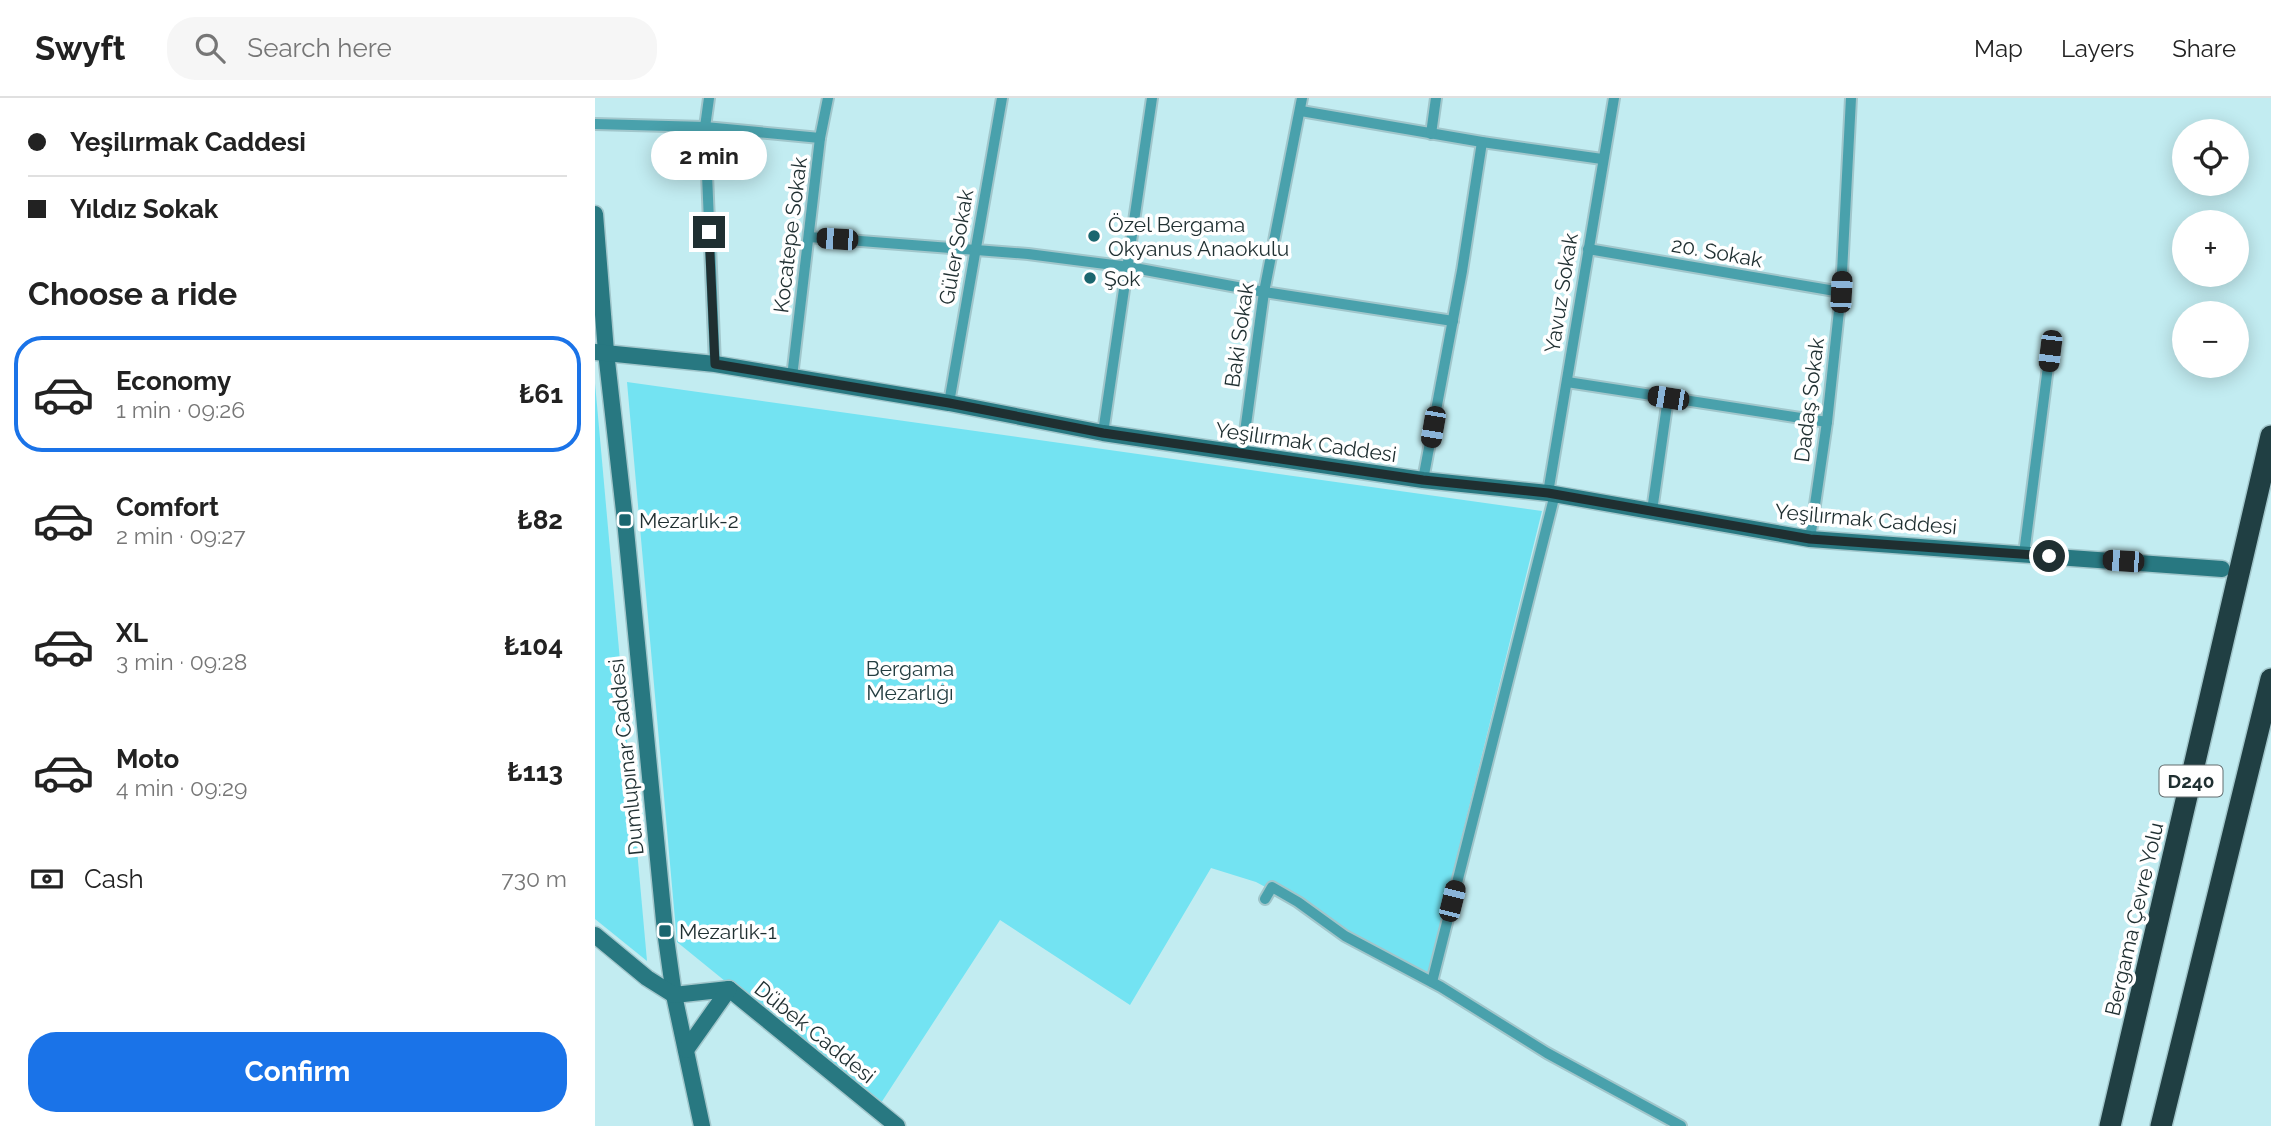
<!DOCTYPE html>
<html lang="en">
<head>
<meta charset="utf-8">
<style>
  body { margin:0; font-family:Raleway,sans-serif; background:#f6f6f6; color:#222; height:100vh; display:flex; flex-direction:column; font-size:26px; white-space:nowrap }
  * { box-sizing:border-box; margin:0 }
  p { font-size:23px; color:#767676 }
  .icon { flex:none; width:38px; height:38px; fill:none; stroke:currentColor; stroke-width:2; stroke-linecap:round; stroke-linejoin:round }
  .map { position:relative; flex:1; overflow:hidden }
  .panel { display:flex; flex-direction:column; background:#fff; width:595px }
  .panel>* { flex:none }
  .top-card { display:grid; align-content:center; height:154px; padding:0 28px; background:#fff }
  .buttons { position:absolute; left:1577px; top:21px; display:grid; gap:14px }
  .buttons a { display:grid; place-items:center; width:77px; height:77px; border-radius:50%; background:#fff; box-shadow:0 4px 18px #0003; font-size:35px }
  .end { position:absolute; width:32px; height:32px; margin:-16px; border:9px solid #1f2f31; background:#fff; box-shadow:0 0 0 4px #fff }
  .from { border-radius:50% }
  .bubble { position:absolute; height:49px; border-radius:24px; background:#fff; box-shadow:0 4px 18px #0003; font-size:23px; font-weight:700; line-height:49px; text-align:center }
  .car { position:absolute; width:21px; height:42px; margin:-21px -10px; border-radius:9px; box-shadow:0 0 5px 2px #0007; background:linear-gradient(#222 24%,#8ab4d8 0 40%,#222 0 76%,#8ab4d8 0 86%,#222 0) }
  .top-card b { display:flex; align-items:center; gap:24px; height:66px; font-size:26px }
  .top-card b+b { border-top:2px solid #e0e0e0 }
  .top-card i { width:18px; height:18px; background:#222 }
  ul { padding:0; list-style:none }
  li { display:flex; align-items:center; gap:21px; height:116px; margin:0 14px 10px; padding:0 14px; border:4px solid transparent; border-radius:28px }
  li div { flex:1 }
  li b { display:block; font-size:26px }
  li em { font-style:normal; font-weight:700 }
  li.on { border-color:#1a73e8 }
  li>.icon { width:63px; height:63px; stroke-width:1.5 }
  h2 { padding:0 28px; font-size:32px; line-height:84px }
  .pay { display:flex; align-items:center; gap:18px; height:77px; padding:0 28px; font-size:26px }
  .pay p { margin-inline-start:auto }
  .cta { display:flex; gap:14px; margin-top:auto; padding:14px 28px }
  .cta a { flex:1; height:80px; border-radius:28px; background:#1a73e8; color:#fff; font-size:28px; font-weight:700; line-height:80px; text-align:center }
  header { display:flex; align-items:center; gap:42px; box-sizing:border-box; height:98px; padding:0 35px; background:#fff; border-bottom:2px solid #e0e0e0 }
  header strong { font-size:33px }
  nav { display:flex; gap:38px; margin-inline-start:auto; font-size:24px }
  .search { width:490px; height:63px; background:#f6f6f6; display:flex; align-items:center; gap:18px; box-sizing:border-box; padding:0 24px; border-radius:28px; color:#767676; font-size:26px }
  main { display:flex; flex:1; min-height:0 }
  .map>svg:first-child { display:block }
  .green { fill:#73e3f2 }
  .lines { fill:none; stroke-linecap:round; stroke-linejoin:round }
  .street-casing { stroke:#a1c6cb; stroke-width:14 }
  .secondary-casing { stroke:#a1c6cb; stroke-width:19 }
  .highway-casing { stroke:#a1c6cb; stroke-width:24 }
  .street { stroke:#49a1ac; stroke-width:10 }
  .secondary { stroke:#287881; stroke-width:16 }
  .highway { stroke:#203f43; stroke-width:21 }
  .route { stroke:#1f2f31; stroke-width:9 }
  .poi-dot { fill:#1a666f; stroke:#fff; stroke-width:2.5 }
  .labels { text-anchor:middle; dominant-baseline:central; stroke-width:7; stroke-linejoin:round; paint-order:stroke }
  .shield { fill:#fff; stroke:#626d6f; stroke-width:2 }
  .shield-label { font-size:19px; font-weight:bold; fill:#1f2f31 }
  .poi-label { font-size:21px; fill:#1f2f31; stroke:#fff; text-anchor:start }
  .street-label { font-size:21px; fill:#1f2f31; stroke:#fff }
  .park-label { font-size:21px; fill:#243e41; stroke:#fff }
</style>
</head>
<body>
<header>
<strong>Swyft</strong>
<div class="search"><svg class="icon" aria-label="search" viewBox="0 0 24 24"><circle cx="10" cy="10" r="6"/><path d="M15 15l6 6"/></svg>Search here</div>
<nav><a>Map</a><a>Layers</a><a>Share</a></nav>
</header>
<main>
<section class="panel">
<div class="top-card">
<b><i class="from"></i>Yeşilırmak Caddesi</b>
<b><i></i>Yıldız Sokak</b>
</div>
<h2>Choose a ride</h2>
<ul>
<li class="on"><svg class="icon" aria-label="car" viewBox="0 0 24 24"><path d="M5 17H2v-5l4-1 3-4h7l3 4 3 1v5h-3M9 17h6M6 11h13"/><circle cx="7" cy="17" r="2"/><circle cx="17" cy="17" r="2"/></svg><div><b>Economy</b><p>1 min · 09:26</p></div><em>₺61</em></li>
<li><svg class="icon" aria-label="car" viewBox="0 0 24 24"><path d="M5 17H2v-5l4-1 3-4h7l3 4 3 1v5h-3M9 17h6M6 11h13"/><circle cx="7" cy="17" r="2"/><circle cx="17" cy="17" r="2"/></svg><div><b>Comfort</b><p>2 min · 09:27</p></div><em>₺82</em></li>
<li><svg class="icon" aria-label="car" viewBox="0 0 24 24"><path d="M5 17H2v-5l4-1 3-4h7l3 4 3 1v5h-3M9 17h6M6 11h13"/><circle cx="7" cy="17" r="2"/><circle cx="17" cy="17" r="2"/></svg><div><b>XL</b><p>3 min · 09:28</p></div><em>₺104</em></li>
<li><svg class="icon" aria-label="car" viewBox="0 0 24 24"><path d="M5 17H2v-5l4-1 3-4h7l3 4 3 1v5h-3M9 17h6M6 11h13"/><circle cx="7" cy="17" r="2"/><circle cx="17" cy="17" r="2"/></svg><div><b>Moto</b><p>4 min · 09:29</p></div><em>₺113</em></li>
</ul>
<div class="pay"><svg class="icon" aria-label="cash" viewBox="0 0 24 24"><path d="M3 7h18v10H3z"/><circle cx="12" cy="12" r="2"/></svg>Cash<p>730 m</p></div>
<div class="cta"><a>Confirm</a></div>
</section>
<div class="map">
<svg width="1676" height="1028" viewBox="0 0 1676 1028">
  <rect width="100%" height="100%" fill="#c2ecf1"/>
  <!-- green -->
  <g class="green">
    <polygon points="32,284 947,413 833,876 661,784 616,770 535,907 405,822 284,1008 82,844"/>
    <polygon points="0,285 52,863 0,821"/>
  </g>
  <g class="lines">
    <!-- street casing -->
    <g class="street-casing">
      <g id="street">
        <polyline points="114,0 110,29 120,266"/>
        <polyline points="706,13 887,44 1007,61"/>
        <polyline points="0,26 110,29 225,40"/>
        <polyline points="836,36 841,0"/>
        <polyline points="214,139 433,156 534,169 669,194 858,223"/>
        <polyline points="993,151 1246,194"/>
        <polyline points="197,279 225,40 233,0"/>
        <polyline points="972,284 1232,324"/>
        <polyline points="354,305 407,0"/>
        <polyline points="508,335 557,0"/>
        <polyline points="647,356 669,194 707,0"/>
        <polyline points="828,382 867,173 887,44"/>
        <polyline points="953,395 1019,0"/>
        <polyline points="1057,413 1073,300"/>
        <polyline points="1215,441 1232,324 1246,194 1256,0"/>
        <polyline points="1429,456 1455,253"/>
        <polyline points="670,801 677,789 703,804 750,838 846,889 952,955 1086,1028"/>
        <polyline points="837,884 960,396"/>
      </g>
    </g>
    <!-- secondary casing -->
    <g class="secondary-casing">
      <g id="secondary">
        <polyline points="0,116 11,254 30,422 70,833 79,897 107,1028"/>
        <polyline points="0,254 120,266 354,305 508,335 828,382 953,395 1215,441 1627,471"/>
        <polyline points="0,837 52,880 79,897 134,891 302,1028"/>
        <polyline points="91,952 134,891"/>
      </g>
    </g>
    <!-- highway casing -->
    <g class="highway-casing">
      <g id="highway">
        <polyline points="1515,1028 1676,338"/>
        <polyline points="1566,1028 1676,581"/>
      </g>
    </g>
    <!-- street -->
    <use href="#street" class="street"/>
    <!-- secondary -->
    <use href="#secondary" class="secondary"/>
    <!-- highway -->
    <use href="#highway" class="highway"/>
  </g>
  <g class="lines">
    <!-- route -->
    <polyline class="route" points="114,134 120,266 354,305 508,335 828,382 953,395 1215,441 1454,458"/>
  </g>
  <!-- markers -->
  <g class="poi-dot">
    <circle cx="499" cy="138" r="7"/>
    <circle cx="495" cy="180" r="7"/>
    <rect x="23" y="415" width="14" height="14" rx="3.5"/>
    <rect x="63" y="826" width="14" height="14" rx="3.5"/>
  </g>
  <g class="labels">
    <!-- shield labels -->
    <rect class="shield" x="1564.5" y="667.5" width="63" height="31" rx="5"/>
    <g class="shield-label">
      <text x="1596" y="683">D240</text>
    </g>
    <!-- poi labels -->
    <g class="poi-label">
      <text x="513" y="126">Özel Bergama<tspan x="513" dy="24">Okyanus Anaokulu</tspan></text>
      <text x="509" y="180">Şok</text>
      <text x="44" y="422">Mezarlık-2</text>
      <text x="84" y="833">Mezarlık-1</text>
    </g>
    <!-- street labels -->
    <g class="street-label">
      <text transform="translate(195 137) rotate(-83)">Kocatepe Sokak</text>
      <text transform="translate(361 149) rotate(-80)">Güler Sokak</text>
      <text transform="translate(1122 154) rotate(10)">20. Sokak</text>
      <text transform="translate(966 195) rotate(-81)">Yavuz Sokak</text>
      <text transform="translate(644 237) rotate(-82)">Baki Sokak</text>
      <text transform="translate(1214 302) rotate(-83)">Dadaş Sokak</text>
      <text transform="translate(711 344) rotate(8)">Yeşilırmak Caddesi</text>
      <text transform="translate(1271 421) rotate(5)">Yeşilırmak Caddesi</text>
      <text transform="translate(31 659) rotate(-96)">Dumlupınar Caddesi</text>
      <text transform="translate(1539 821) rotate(-77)">Bergama Çevre Yolu</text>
      <text transform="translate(220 934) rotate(39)">Dübek Caddesi</text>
    </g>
    <!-- park labels -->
    <g class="park-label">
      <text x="315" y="570">Bergama<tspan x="315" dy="24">Mezarlığı</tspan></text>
    </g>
  </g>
</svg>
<div class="buttons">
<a><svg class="icon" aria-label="locate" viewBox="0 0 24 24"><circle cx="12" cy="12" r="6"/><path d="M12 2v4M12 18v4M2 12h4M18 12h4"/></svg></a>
<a>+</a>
<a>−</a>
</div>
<i class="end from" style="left:1454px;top:458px"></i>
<i class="end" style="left:114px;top:134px"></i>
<div class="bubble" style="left:56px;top:33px;width:116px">2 min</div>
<i class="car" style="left:242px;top:141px;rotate:274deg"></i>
<i class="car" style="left:1246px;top:194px;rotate:3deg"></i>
<i class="car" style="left:1455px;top:253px;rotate:187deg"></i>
<i class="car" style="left:1073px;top:300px;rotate:279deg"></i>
<i class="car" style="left:838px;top:329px;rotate:190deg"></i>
<i class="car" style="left:1528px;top:463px;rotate:274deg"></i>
<i class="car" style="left:857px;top:803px;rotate:14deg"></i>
</div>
</main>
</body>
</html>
